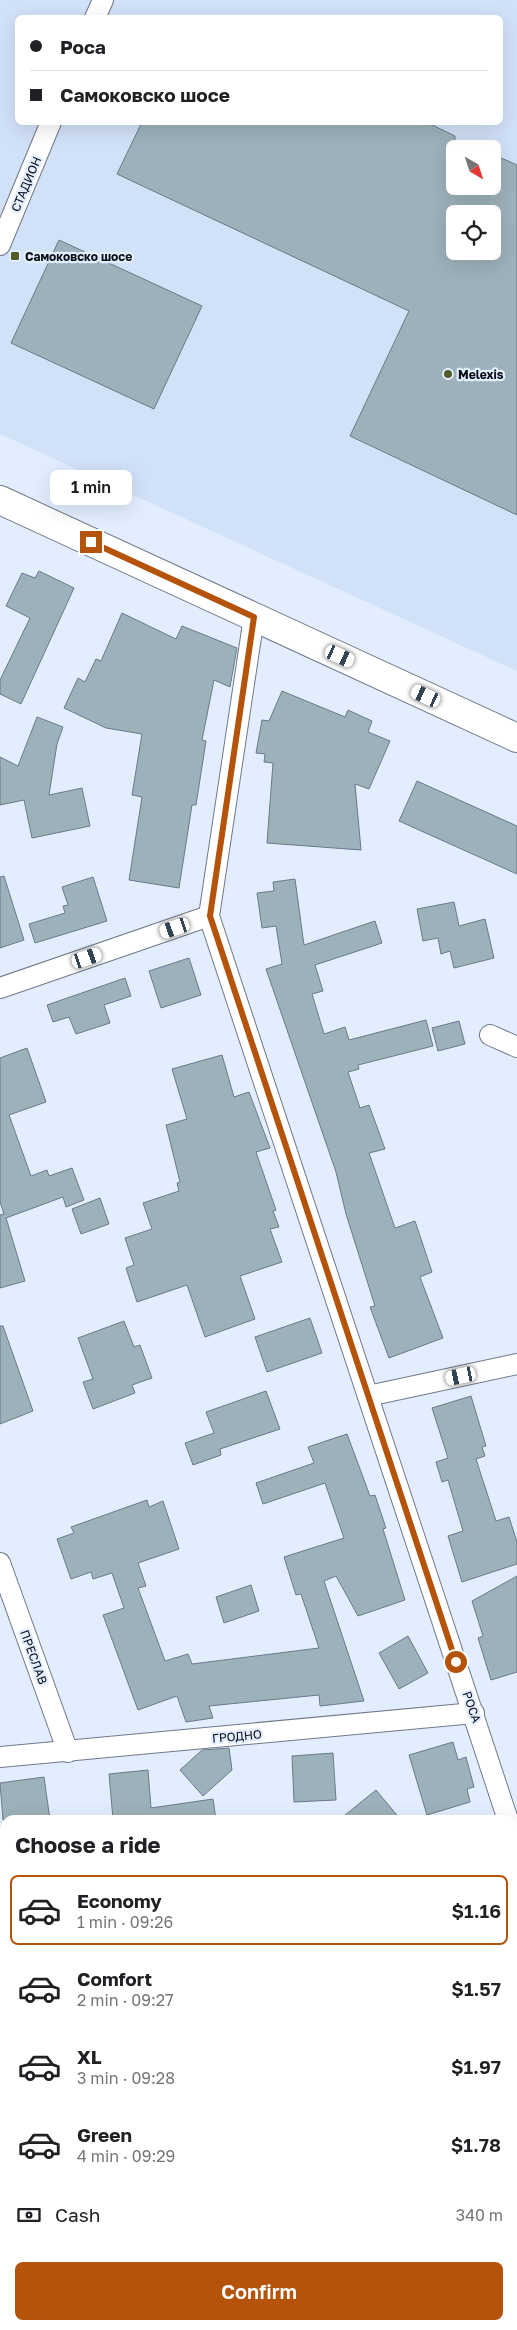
<!DOCTYPE html>
<html lang="en">
<head>
<meta charset="utf-8">
<style>
  body { margin:0; font-family:"Golos Text",sans-serif; background:#f6f6f6; color:#202124; height:100vh; display:flex; flex-direction:column; font-size:19px; white-space:nowrap }
  * { box-sizing:border-box; margin:0 }
  p { font-size:16px; color:#757577 }
  .icon { flex:none; width:28px; height:28px; fill:none; stroke:currentColor; stroke-width:2; stroke-linecap:round; stroke-linejoin:round }
  .map { position:relative; flex:1; overflow:hidden }
  .drawer { position:absolute; left:0px; top:1815px; width:518px; height:515px; display:flex; flex-direction:column; background:#fff; border-radius:15px 15px 0 0; box-shadow:0 5px 20px #0002 }
  .drawer>* { flex:none }
  .banner { position:absolute; left:15px; top:15px; width:488px; height:110px; border-radius:8px; box-shadow:0 5px 20px #0002; display:grid; align-content:center; height:110px; padding:0 15px; background:#fff }
  .needle { width:32px; rotate:141deg }
  .tools { position:absolute; left:446px; top:140px; display:grid; gap:10px }
  .tools a { display:grid; place-items:center; width:55px; height:55px; border-radius:8px; background:#fff; box-shadow:0 5px 20px #0002; font-size:25px }
  .end { position:absolute; width:22px; height:22px; margin:-11px; border:6px solid #b45309; background:#fff; box-shadow:0 0 0 2px #fff }
  .from { border-radius:50% }
  .bubble { position:absolute; height:35px; border-radius:8px; background:#fff; box-shadow:0 5px 20px #0002; font-size:16px; font-weight:600; line-height:35px; text-align:center }
  .car { position:absolute; width:15px; height:30px; margin:-15px -8px; border-radius:6px; box-shadow:0 0 4px 1px #0007; background:linear-gradient(#fff 24%,#345 0 40%,#fff 0 76%,#345 0 86%,#fff 0) }
  .banner b { display:flex; align-items:center; gap:18px; height:48px; font-size:19px }
  .banner b+b { border-top:1px solid #e0e0e0 }
  .banner i { width:12px; height:12px; background:#202124 }
  ul { padding:0; list-style:none }
  li { display:flex; align-items:center; gap:15px; height:70px; margin:0 10px 8px; padding:0 5px; border:2px solid transparent; border-radius:8px }
  li div { flex:1 }
  li b { display:block; font-size:19px }
  li em { font-style:normal; font-weight:600 }
  li.on { border-color:#b45309 }
  li>.icon { width:45px; height:45px; stroke-width:1.5 }
  h2 { padding:0 15px; font-size:22px; line-height:60px }
  .pay { display:flex; align-items:center; gap:12px; height:55px; padding:0 15px; font-size:19px }
  .pay p { margin-inline-start:auto }
  .button { display:flex; gap:10px; margin-top:auto; padding:10px 15px }
  .button a { flex:1; height:58px; border-radius:8px; background:#b45309; color:#fff; font-size:20px; font-weight:600; line-height:58px; text-align:center }
  .map>svg:first-child { display:block }
  .built { fill:#d1e1f8; fill-rule:evenodd }
  .green { fill:#ccbcd6 }
  .building { fill:#9db1ba; stroke:#697b84; fill-rule:evenodd }
  .lines { fill:none; stroke-linecap:round; stroke-linejoin:round }
  .minor-casing { stroke:#6f7988; stroke-width:22 }
  .secondary-casing { stroke:#6f7988; stroke-width:30 }
  .trunk-casing { stroke:#d3d4d5; stroke-width:30 }
  .minor { stroke:#fff; stroke-width:20 }
  .secondary { stroke:#fff; stroke-width:28 }
  .trunk { stroke:#a6a3e8; stroke-width:28 }
  .route { stroke:#b45309; stroke-width:6 }
  .poi-dot { fill:#525b2a; stroke:#e2eeff; stroke-width:2 }
  .labels { text-anchor:middle; dominant-baseline:central; stroke-width:4.5; stroke-linejoin:round; paint-order:stroke }
  .street-label { font-size:12px; fill:#0a0e13; stroke:#e2eeff }
  .poi-label { font-size:12px; font-weight:bold; fill:#0a0e13; stroke:#e2eeff; text-anchor:start }
</style>
</head>
<body>
<div class="map">
<svg width="517" height="2330" viewBox="0 0 517 2330">
  <rect width="100%" height="100%" fill="#e2eeff"/>
  <!-- built -->
  <g class="built">
    <path d="M0 0H517V671L0 434ZM18 18H500V122H18ZM455 149H492V186H455ZM455 214H492V251H455Z"/>
    <polygon points="512,2108 517,2108 517,2330 0,2330 0,2172 5,2171 5,2325 512,2325"/>
  </g>
  <!-- green -->
  <g class="green">
    <polygon points="517,2101 517,2127 513,2128 513,2102"/>
    <polygon points="515,2149 517,2186 513,2183 513,2151"/>
  </g>
  <!-- building -->
  <g class="building">
    <path d="M142 122H426L455 136V186H492V154L517 165V515L350 436 409 311 117 174ZM455 214H492V251H455Z"/>
    <polygon points="59,240 202,306 154,409 11,343"/>
    <polygon points="39,571 74,588 21,704 0,694 0,680 30,618 6,606 22,573 35,578"/>
    <polygon points="122,613 176,639 182,626 237,648 230,687 214,680 202,740 206,741 196,805 192,805 179,888 129,880 142,797 132,795 142,734 106,728 64,708 78,678 85,682 96,659 101,661"/>
    <polygon points="282,691 345,717 348,710 372,721 368,732 390,741 369,789 355,784 361,850 267,843 273,763 264,762 265,754 256,753 262,720 269,721"/>
    <polygon points="37,717 63,727 57,744 49,795 82,788 90,826 32,838 24,800 0,805 0,757 18,766"/>
    <polygon points="417,781 517,826 517,874 399,821"/>
    <polygon points="4,876 24,940 0,948 0,877"/>
    <polygon points="93,877 107,921 35,943 29,924 65,913 63,906 68,905 62,887"/>
    <polygon points="295,879 304,945 375,921 382,943 315,965 323,991 312,994 324,1034 345,1027 349,1040 426,1020 433,1046 358,1065 359,1069 348,1072 360,1108 369,1105 385,1149 369,1153 395,1228 415,1221 432,1272 420,1277 443,1338 389,1358 370,1307 375,1306 346,1214 336,1172 266,969 282,964 276,926 262,928 257,893 274,891 273,882"/>
    <polygon points="454,902 459,926 485,919 494,958 454,968 450,951 441,954 438,938 423,941 417,909"/>
    <polygon points="189,958 201,995 161,1008 149,971"/>
    <polygon points="125,978 131,996 104,1005 110,1023 76,1034 69,1017 53,1022 47,1005"/>
    <polygon points="459,1021 465,1044 438,1051 432,1028"/>
    <polygon points="27,1048 46,1102 9,1115 31,1176 47,1170 49,1176 72,1168 84,1200 66,1207 63,1197 6,1218 25,1281 0,1288 0,1215 4,1214 0,1202 0,1058"/>
    <polygon points="222,1055 234,1097 249,1092 270,1148 256,1152 276,1210 273,1211 279,1227 270,1229 282,1262 240,1276 255,1319 205,1337 187,1285 137,1302 126,1268 134,1265 125,1238 152,1229 143,1203 179,1191 177,1183 180,1182 166,1125 187,1119 172,1069"/>
    <polygon points="100,1198 109,1224 81,1234 72,1209"/>
    <polygon points="310,1318 322,1353 267,1372 255,1337"/>
    <polygon points="124,1321 134,1347 140,1345 152,1378 132,1385 135,1393 93,1409 83,1382 93,1379 78,1338"/>
    <polygon points="0,1326 3,1326 33,1411 0,1424"/>
    <polygon points="266,1391 280,1429 220,1449 221,1455 193,1465 185,1443 214,1433 206,1412"/>
    <polygon points="471,1396 486,1446 482,1447 485,1456 476,1459 496,1521 509,1517 517,1542 517,1564 462,1582 448,1536 463,1531 448,1480 442,1482 436,1462 448,1458 432,1408"/>
    <polygon points="347,1434 370,1496 375,1495 386,1528 383,1529 405,1600 358,1616 336,1576 324,1581 364,1701 320,1706 319,1695 209,1706 213,1718 186,1722 177,1696 138,1710 103,1615 124,1608 112,1573 93,1579 91,1572 71,1579 57,1539 74,1533 71,1527 147,1500 149,1507 163,1501 179,1549 138,1563 146,1586 138,1588 165,1661 188,1654 192,1664 319,1648 301,1594 296,1595 284,1557 344,1538 325,1483 263,1504 256,1483 314,1463 308,1447"/>
    <polygon points="517,1576 517,1672 491,1680 478,1638 483,1636 472,1601"/>
    <polygon points="251,1585 259,1611 224,1623 216,1597"/>
    <polygon points="408,1636 428,1673 399,1689 379,1653"/>
    <polygon points="453,1742 458,1760 466,1757 474,1787 467,1789 470,1802 427,1815 409,1755"/>
    <polygon points="229,1748 232,1770 203,1796 180,1770 202,1750"/>
    <polygon points="333,1753 336,1800 294,1802 292,1756"/>
    <polygon points="148,1770 151,1808 213,1799 216,1820 150,1820 150,1816 113,1819 109,1774"/>
    <polygon points="44,1777 50,1820 3,1820 0,1783"/>
    <polygon points="376,1790 401,1820 339,1820"/>
  </g>
  <g class="lines">
    <!-- minor casing -->
    <g class="minor-casing">
      <g id="minor">
        <polyline points="95,18 103,0"/>
        <polyline points="0,245 51,122"/>
        <polyline points="254,617 209,916 508,1820"/>
        <polyline points="0,988 209,916"/>
        <polyline points="490,1035 517,1047"/>
        <polyline points="368,1396 517,1364"/>
        <polyline points="0,1563 68,1752"/>
        <polyline points="0,1757 474,1713"/>
        <polyline points="512,1835 514,1840"/>
      </g>
    </g>
    <!-- secondary casing -->
    <g class="secondary-casing">
      <polyline id="secondary" points="0,500 517,738"/>
    </g>
    <!-- trunk casing -->
    <g class="trunk-casing">
      <g id="trunk">
        <polyline points="512,1961 517,1960"/>
        <polyline points="512,2029 517,2028"/>
        <polyline points="0,2030 5,2029"/>
        <polyline points="0,2101 5,2101"/>
      </g>
    </g>
    <!-- minor -->
    <use href="#minor" class="minor"/>
    <!-- secondary -->
    <use href="#secondary" class="secondary"/>
    <!-- trunk -->
    <use href="#trunk" class="trunk"/>
  </g>
  <g class="lines">
    <!-- route -->
    <polyline class="route" points="91,542 254,617 210,916 456,1662"/>
  </g>
  <!-- markers -->
  <g class="poi-dot">
    <rect x="10" y="251" width="10" height="10" rx="2.5"/>
    <circle cx="448" cy="374" r="5"/>
  </g>
  <g class="labels">
    <!-- street labels -->
    <g class="street-label">
      <text transform="translate(26 184) rotate(-67)">СТАДИОН</text>
      <text transform="translate(34 1657) rotate(70)">ПРЕСЛАВ</text>
      <text transform="translate(472 1707) rotate(71)">РОСА</text>
      <text transform="translate(237 1736) rotate(-5)">ГРОДНО</text>
    </g>
    <!-- poi labels -->
    <g class="poi-label">
      <text x="25" y="256">Самоковско шосе</text>
      <text x="458" y="374">Мelexis</text>
    </g>
  </g>
</svg>
<div class="tools">
<a><svg class="needle" viewBox="-14 -14 28 28"><path d="M0-13l5 13h-10z" fill="#e53935"/><path d="M0 13l5-13h-10z" fill="#757577"/></svg></a>
<a><svg class="icon" aria-label="locate" viewBox="0 0 24 24"><circle cx="12" cy="12" r="6"/><path d="M12 2v4M12 18v4M2 12h4M18 12h4"/></svg></a>
</div>
<i class="end from" style="left:456px;top:1662px"></i>
<i class="end" style="left:91px;top:542px"></i>
<div class="bubble" style="left:50px;top:470px;width:82px">1 min</div>
<i class="car" style="left:340px;top:656px;rotate:115deg"></i>
<i class="car" style="left:426px;top:696px;rotate:295deg"></i>
<i class="car" style="left:175px;top:928px;rotate:251deg"></i>
<i class="car" style="left:87px;top:958px;rotate:71deg"></i>
<i class="car" style="left:461px;top:1376px;rotate:258deg"></i>
<div class="banner">
<b><i class="from"></i>Роса</b>
<b><i></i>Самоковско шосе</b>
</div>
<section class="drawer">
<h2>Choose a ride</h2>
<ul>
<li class="on"><svg class="icon" aria-label="car" viewBox="0 0 24 24"><path d="M5 17H2v-5l4-1 3-4h7l3 4 3 1v5h-3M9 17h6M6 11h13"/><circle cx="7" cy="17" r="2"/><circle cx="17" cy="17" r="2"/></svg><div><b>Economy</b><p>1 min · 09:26</p></div><em>$1.16</em></li>
<li><svg class="icon" aria-label="car" viewBox="0 0 24 24"><path d="M5 17H2v-5l4-1 3-4h7l3 4 3 1v5h-3M9 17h6M6 11h13"/><circle cx="7" cy="17" r="2"/><circle cx="17" cy="17" r="2"/></svg><div><b>Comfort</b><p>2 min · 09:27</p></div><em>$1.57</em></li>
<li><svg class="icon" aria-label="car" viewBox="0 0 24 24"><path d="M5 17H2v-5l4-1 3-4h7l3 4 3 1v5h-3M9 17h6M6 11h13"/><circle cx="7" cy="17" r="2"/><circle cx="17" cy="17" r="2"/></svg><div><b>XL</b><p>3 min · 09:28</p></div><em>$1.97</em></li>
<li><svg class="icon" aria-label="car" viewBox="0 0 24 24"><path d="M5 17H2v-5l4-1 3-4h7l3 4 3 1v5h-3M9 17h6M6 11h13"/><circle cx="7" cy="17" r="2"/><circle cx="17" cy="17" r="2"/></svg><div><b>Green</b><p>4 min · 09:29</p></div><em>$1.78</em></li>
</ul>
<div class="pay"><svg class="icon" aria-label="cash" viewBox="0 0 24 24"><path d="M3 7h18v10H3z"/><circle cx="12" cy="12" r="2"/></svg>Cash<p>340 m</p></div>
<div class="button"><a>Confirm</a></div>
</section>
</div>
</body>
</html>
